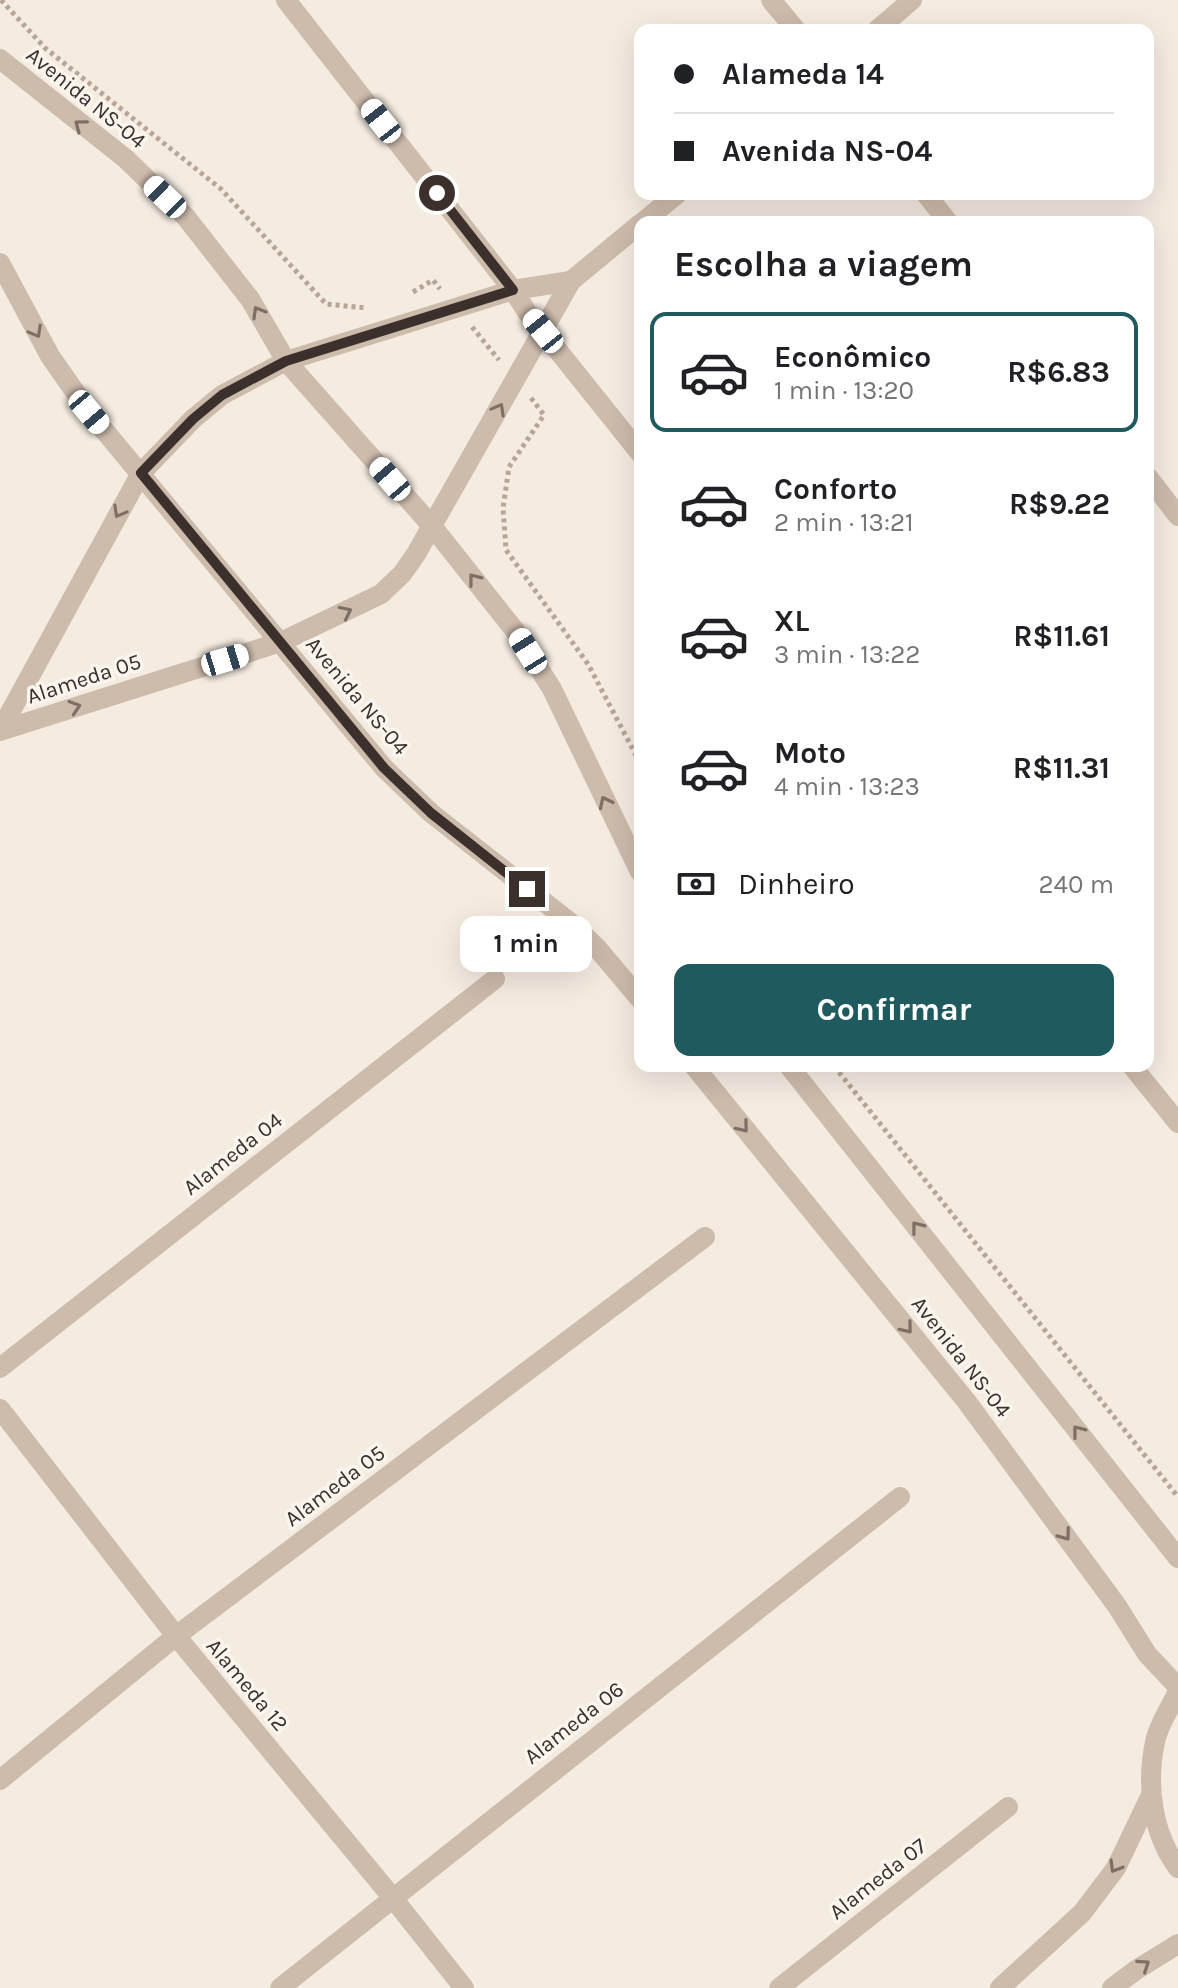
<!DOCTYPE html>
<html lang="pt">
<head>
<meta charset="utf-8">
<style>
  body { margin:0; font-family:Karla,sans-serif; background:#f2f2f2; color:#202124; height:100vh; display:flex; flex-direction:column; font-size:30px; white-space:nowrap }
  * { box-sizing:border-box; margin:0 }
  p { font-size:26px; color:#757577 }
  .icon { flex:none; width:44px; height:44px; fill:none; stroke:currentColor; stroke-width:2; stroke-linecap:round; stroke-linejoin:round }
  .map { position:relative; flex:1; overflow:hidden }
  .details { position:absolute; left:634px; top:216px; width:520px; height:856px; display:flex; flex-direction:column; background:#fff; border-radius:16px; box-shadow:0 8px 32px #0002 }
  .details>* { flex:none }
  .top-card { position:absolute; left:634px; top:24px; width:520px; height:176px; border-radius:16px; box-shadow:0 8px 32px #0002; display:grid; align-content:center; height:176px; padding:0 40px; background:#fff }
  .end { position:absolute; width:36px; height:36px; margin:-18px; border:10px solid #3b302b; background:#fff; box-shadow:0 0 0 4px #fff }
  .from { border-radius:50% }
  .bubble { position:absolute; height:56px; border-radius:16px; background:#fff; box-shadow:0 8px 32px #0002; font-size:26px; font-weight:700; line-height:56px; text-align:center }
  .car { position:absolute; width:24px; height:48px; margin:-24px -12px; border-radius:10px; box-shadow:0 0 6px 2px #0007; background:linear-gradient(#fff 24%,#345 0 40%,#fff 0 76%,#345 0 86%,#fff 0) }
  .top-card b { display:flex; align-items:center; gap:28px; height:76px; font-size:30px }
  .top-card b+b { border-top:2px solid #e0e0e0 }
  .top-card i { width:20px; height:20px; background:#202124 }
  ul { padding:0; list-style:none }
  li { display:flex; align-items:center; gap:24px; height:120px; margin:0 16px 12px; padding:0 24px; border:4px solid transparent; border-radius:16px }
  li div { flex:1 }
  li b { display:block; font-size:30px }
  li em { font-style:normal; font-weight:700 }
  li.current { border-color:#1f5a5e }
  li>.icon { width:72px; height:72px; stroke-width:1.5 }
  h2 { padding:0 40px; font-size:36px; line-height:96px }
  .pay { display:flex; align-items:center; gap:20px; height:88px; padding:0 40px; font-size:30px }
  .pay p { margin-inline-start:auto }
  .button { display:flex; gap:16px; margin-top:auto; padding:16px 40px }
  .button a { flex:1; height:92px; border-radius:16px; background:#1f5a5e; color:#fff; font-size:32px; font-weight:700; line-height:92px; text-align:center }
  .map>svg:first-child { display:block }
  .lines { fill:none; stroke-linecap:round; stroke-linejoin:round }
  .path { stroke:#b9a596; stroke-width:5; stroke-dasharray:4 4; stroke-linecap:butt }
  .minor { stroke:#cdbbac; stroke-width:20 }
  .tertiary { stroke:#cdbbac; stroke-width:20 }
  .oneway { stroke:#7d6f65 }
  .route { stroke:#3b302b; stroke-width:10 }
  .labels { text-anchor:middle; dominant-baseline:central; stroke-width:7; stroke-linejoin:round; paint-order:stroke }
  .street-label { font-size:22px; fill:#3b302b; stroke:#fbf5ee }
</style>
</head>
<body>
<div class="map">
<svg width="1178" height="1988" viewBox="0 0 1178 1988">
  <rect width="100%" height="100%" fill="#f4ebe1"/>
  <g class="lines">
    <!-- path -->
    <g class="path">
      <polyline points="1,0 45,48 221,189 326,304 366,308"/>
      <polyline points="413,292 433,280 440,289"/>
      <polyline points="472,327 499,360"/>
      <polyline points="531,398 544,415 509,467 503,508 506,550 588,664 640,763"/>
      <polyline points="834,1066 1178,1497"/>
    </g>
    <!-- minor -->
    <g class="minor">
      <polyline points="286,0 513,290 527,312 640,453"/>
      <polyline points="771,0 796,30"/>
      <polyline points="877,30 912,0"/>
      <polyline points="926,194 948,222"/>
      <polyline points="643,222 677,194"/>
      <polyline points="1148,477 1178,516"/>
      <polyline points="0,731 281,642 381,594 402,574 416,554 571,281 640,224"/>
      <polyline points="0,731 141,473 193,419 222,395 286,361 513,290 571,281"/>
      <polyline points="1132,1066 1178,1123"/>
      <polyline points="0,1368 495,979"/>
      <polyline points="0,1409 176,1636 392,1897 464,1988"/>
      <polyline points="0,1780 176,1636 705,1237"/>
      <polyline points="280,1988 900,1497"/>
      <polyline points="779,1988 1008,1807"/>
    </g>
    <!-- tertiary -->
    <g class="tertiary">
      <polyline points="0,59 126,159 185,216 250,299 286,361 432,526 516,632 552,689 640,872"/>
      <polyline points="0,263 50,356 89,412 384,768 431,813 571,923 597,948 640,999"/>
      <polyline points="694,1066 967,1402 1117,1606 1147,1654 1178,1687"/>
      <polyline points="789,1066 1178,1558"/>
      <path d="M1178 1691C1171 1707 1158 1725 1155 1742 1146 1785 1152 1833 1178 1868"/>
      <polyline points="1000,1988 1082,1913 1116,1868 1150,1797"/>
      <polyline points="1112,1988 1136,1970 1178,1944"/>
    </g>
  </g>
  <!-- one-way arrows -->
  <defs><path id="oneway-chevron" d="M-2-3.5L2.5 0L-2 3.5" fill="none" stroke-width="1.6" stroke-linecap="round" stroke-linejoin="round" transform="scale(2)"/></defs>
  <g class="oneway">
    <use href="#oneway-chevron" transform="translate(80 125) rotate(-143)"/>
    <use href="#oneway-chevron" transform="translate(258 312) rotate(-120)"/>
    <use href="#oneway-chevron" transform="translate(36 332) rotate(61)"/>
    <use href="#oneway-chevron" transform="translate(499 409) rotate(-61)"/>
    <use href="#oneway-chevron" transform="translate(119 512) rotate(119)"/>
    <use href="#oneway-chevron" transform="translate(474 579) rotate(-128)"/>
    <use href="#oneway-chevron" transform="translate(346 612) rotate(-26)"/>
    <use href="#oneway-chevron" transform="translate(75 707) rotate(-18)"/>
    <use href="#oneway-chevron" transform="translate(605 802) rotate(-116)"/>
    <use href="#oneway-chevron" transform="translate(743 1127) rotate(51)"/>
    <use href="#oneway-chevron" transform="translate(917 1227) rotate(-128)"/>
    <use href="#oneway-chevron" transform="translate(907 1328) rotate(51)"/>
    <use href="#oneway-chevron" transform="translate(1078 1431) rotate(-128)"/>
    <use href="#oneway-chevron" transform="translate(1065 1535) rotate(54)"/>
    <use href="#oneway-chevron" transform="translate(1115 1867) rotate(121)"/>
    <use href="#oneway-chevron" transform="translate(1144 1965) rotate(-34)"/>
  </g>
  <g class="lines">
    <!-- route -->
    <polyline class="route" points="437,193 513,290 286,361 222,395 193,419 141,473 384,768 431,813 527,889"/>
  </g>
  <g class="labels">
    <!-- street labels -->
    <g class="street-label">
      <text transform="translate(86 98) rotate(39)">Avenida NS-04</text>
      <text transform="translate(84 679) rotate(-18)">Alameda 05</text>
      <text transform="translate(357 696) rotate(50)">Avenida NS-04</text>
      <text transform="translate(233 1154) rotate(-38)">Alameda 04</text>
      <text transform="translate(961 1357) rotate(52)">Avenida NS-04</text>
      <text transform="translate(335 1486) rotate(-37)">Alameda 05</text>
      <text transform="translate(247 1685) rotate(50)">Alameda 12</text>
      <text transform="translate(574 1723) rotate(-38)">Alameda 06</text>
      <text transform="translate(878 1879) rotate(-38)">Alameda 07</text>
    </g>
  </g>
</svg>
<i class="end from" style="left:437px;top:193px"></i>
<i class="end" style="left:527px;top:889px"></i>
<div class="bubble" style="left:460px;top:916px;width:132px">1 min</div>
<i class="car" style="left:381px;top:121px;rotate:322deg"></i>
<i class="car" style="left:165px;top:197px;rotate:314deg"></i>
<i class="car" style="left:543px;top:331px;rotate:321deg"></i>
<i class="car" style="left:89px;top:412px;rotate:140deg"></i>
<i class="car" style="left:390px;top:479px;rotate:319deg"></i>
<i class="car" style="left:528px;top:651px;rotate:328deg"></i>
<i class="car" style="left:225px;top:660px;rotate:73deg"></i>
<div class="top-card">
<b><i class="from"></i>Alameda 14</b>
<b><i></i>Avenida NS-04</b>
</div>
<section class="details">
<h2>Escolha a viagem</h2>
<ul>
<li class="current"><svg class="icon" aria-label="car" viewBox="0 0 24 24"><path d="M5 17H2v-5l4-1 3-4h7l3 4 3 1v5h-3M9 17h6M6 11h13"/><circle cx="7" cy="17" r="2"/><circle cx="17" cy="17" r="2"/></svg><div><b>Econômico</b><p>1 min · 13:20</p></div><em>R$6.83</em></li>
<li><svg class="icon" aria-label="car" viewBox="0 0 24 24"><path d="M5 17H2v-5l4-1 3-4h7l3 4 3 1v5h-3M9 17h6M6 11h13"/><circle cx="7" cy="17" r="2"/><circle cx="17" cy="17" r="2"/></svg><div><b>Conforto</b><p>2 min · 13:21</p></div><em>R$9.22</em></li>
<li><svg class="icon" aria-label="car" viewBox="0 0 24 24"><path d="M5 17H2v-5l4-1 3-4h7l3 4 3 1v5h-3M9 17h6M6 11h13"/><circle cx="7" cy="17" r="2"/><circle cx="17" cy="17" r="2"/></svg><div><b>XL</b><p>3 min · 13:22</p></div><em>R$11.61</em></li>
<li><svg class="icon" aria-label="car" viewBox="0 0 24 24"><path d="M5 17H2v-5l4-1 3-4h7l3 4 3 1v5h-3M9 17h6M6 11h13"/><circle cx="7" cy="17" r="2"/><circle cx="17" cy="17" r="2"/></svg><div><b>Moto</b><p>4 min · 13:23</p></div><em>R$11.31</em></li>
</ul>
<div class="pay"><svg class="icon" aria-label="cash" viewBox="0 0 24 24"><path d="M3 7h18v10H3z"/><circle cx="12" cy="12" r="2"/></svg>Dinheiro<p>240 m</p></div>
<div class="button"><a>Confirmar</a></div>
</section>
</div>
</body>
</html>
